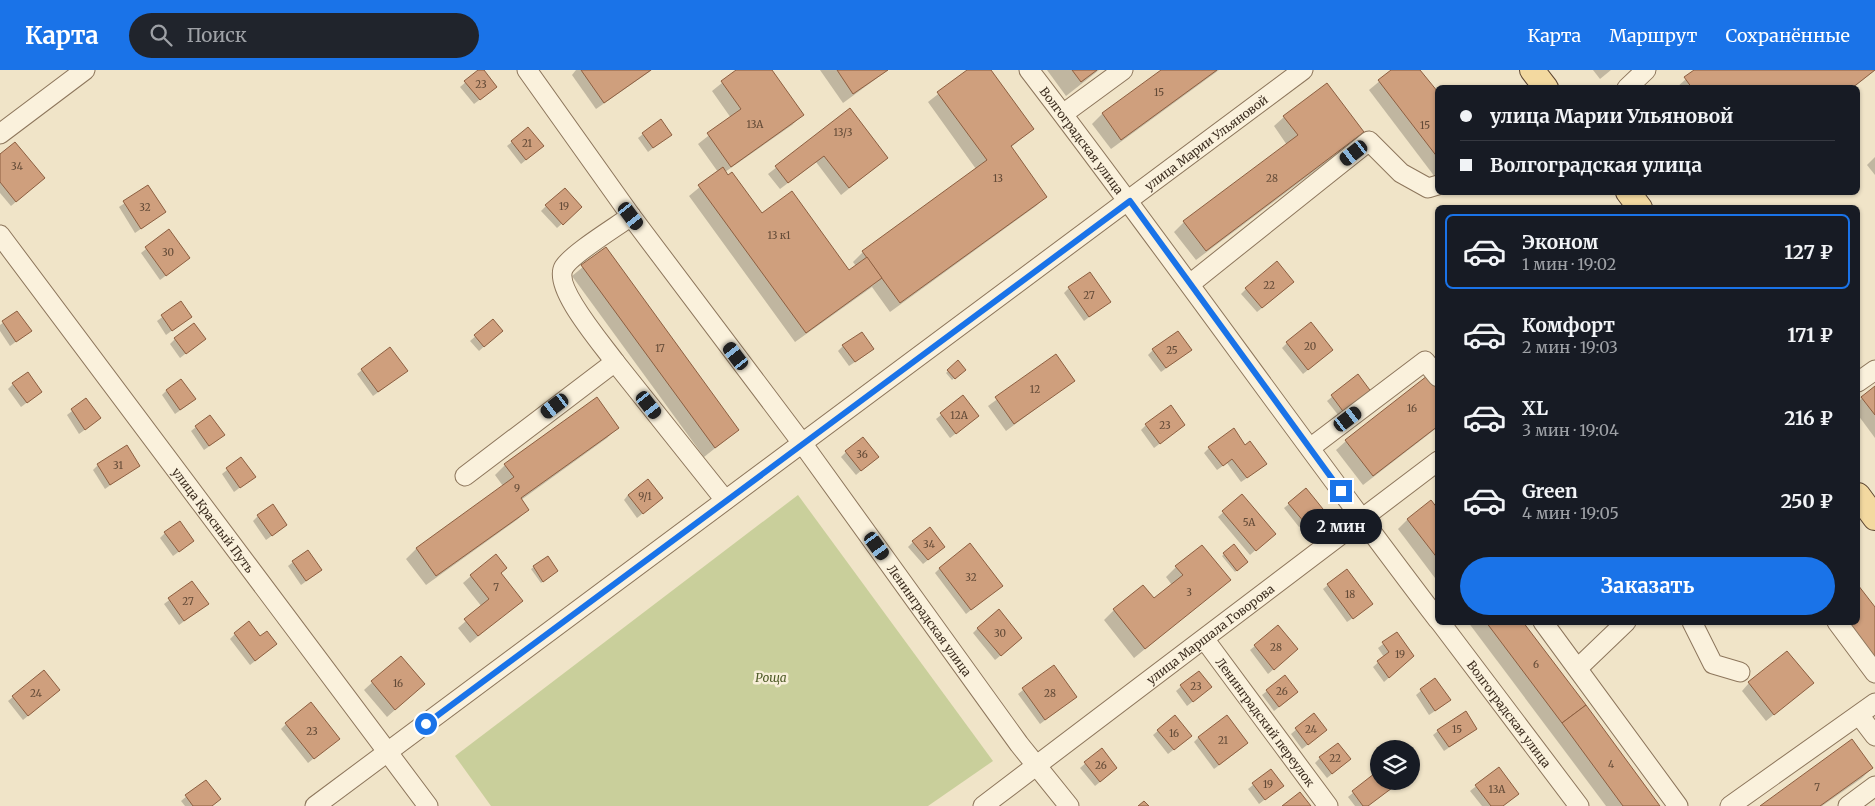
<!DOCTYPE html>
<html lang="ru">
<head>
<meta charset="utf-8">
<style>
  body { margin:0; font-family:Merriweather,serif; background:#20242c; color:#f1f3f6; height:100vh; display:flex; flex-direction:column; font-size:19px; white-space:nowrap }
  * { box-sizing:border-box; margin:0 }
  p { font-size:16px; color:#9ea1a6 }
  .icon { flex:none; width:28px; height:28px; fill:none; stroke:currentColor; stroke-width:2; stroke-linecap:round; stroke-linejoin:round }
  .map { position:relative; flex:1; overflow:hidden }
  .details { position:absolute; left:1435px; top:135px; width:425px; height:420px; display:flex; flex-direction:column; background:#171b24; border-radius:8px; box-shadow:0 1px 4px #0004 }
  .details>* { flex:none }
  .hud { position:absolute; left:1435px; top:15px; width:425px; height:110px; border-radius:8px; box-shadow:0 1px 4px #0004; display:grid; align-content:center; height:110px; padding:0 25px; background:#171b24 }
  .fabs { position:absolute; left:1370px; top:670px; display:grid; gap:10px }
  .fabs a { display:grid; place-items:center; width:50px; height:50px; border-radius:50%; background:#171b24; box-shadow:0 1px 4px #0004; font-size:25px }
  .end { position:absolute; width:22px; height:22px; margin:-11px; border:6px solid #1a73e8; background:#fff; box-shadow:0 0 0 2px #fff }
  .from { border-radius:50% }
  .bubble { position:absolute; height:35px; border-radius:18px; background:#171b24; box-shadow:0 1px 4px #0004; font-size:16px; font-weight:700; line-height:35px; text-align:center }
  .car { position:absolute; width:15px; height:30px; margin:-15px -8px; border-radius:6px; box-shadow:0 0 4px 1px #0007; background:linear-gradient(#222 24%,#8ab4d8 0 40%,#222 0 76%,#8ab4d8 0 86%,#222 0) }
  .hud b { display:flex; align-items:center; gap:18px; height:48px; font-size:19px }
  .hud b+b { border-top:1px solid #363941 }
  .hud i { width:12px; height:12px; background:#f1f3f6 }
  ul { padding:9px 0 0; list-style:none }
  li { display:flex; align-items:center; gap:15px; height:75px; margin:0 10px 8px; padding:0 15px; border:2px solid transparent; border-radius:8px }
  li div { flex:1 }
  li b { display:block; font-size:19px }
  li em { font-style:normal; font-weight:700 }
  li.current { border-color:#1a73e8 }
  li>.icon { width:45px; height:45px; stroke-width:1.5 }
  .primary-button { display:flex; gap:10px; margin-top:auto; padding:10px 25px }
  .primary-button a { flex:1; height:58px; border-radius:30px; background:#1a73e8; color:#fff; font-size:20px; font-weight:700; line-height:58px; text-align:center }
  header { display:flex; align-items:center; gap:30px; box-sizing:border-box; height:70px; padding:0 25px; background:#1a73e8; color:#fff }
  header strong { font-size:24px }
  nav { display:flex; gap:28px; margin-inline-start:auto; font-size:18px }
  .search { width:350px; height:45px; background:#20242c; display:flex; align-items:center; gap:12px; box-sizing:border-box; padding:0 18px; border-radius:28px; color:#9ea1a6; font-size:19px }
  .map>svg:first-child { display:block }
  .green { fill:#c9cf9b }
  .shadow { fill:#0003 }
  .building { fill:#cf9f7d; stroke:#8d5f41 }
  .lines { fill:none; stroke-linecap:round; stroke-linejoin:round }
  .minor-casing { stroke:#8d765c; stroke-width:21 }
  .major-casing { stroke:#5b4430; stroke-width:26 }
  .minor { stroke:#faf1dc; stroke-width:19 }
  .major { stroke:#f3d9a0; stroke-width:24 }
  .route { stroke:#1a73e8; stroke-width:6 }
  .labels { text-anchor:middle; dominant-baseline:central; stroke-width:5; stroke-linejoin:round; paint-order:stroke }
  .number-label { font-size:10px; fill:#624a37 }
  .street-label { font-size:12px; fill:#3d2e20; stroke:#f7eed8 }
  .park-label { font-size:12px; font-style:italic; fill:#4d5a26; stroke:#f7eed8 }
</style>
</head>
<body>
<header>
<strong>Карта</strong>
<div class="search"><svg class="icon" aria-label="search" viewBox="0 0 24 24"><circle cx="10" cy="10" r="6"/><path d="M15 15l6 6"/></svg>Поиск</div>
<nav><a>Карта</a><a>Маршрут</a><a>Сохранённые</a></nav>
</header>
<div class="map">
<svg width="1875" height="736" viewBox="0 0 1875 736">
  <rect width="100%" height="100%" fill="#f0e4c8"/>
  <!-- green -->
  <polygon class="green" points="798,425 993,691 928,736 491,736 455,686"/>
  <!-- shadow -->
  <g class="shadow">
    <polygon points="480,0 483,0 491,21 474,34 460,17"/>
    <polygon points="576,0 652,0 596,39 572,5"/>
    <polygon points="738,0 770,0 802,45 792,55 725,102 762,144 849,202 856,196 853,192 863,182 976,99 928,32 969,0 990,0 1033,59 1010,78 1046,126 1036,136 890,242 872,217 795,272 689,126 718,102 698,74 731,48 712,21"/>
    <polygon points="820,0 888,0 843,33"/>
    <polygon points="1047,0 1099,0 1066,26"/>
    <polygon points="1163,0 1219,0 1111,79 1092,54 1102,44"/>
    <polygon points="1393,0 1419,0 1438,25 1438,111 1369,20"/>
    <polygon points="1593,0 1611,0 1600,9"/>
    <polygon points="1696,0 1875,0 1853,18 1676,18"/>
    <polygon points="850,40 887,88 841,125 816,92 780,119 768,104"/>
    <polygon points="1284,47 1363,62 1353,72 1196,190 1174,162 1184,152 1287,75 1274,56"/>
    <polygon points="643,64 671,64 648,82 638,68"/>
    <polygon points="512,72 537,81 521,94 507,76"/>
    <polygon points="0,86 38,113 11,136 0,123"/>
    <polygon points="1875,87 1875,105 1867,95"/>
    <polygon points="148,117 165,142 135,163 119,137"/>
    <polygon points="546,136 575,142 557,158 541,141"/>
    <polygon points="169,161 184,192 160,210 141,183"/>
    <polygon points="605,179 738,360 704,387 572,206"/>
    <polygon points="1288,217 1257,242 1241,224 1246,219"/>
    <polygon points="1069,218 1109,232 1084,251 1064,223"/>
    <polygon points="181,233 190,247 166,265 157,251"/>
    <polygon points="17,242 25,265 10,276 0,261 0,255"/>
    <polygon points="493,251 497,265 479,281 470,271"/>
    <polygon points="175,269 199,273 180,288 170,274"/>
    <polygon points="1287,273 1332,280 1303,304 1282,278"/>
    <polygon points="843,276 867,284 849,296 838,281"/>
    <polygon points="1153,280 1185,284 1161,302 1148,285"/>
    <polygon points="1056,286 1074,310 1006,361 988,336"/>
    <polygon points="958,292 964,300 952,310 946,303"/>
    <polygon points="362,300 401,305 373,326 357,304"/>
    <polygon points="1357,306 1343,351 1327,331"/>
    <polygon points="13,314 41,322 21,337 8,319"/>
    <polygon points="1875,317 1875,368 1858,345 1858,332"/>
    <polygon points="166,321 189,334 175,344 162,325"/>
    <polygon points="1438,321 1438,357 1363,415 1336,380 1346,371"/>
    <polygon points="963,327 972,351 950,368 936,349"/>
    <polygon points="86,330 94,353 79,364 67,345"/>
    <polygon points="1146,355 1184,355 1154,378 1141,360"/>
    <polygon points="196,357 218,370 204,380 191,361"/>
    <polygon points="617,358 607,368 521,430 528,439 518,449 426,515 406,489 416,479 503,416 495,405 505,395"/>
    <polygon points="1245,376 1260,399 1241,412 1227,393 1217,400 1204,383 1209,378"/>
    <polygon points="846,382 872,391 856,405 841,387"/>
    <polygon points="241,389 254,407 234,422 222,404"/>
    <polygon points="98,395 138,395 105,419 93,400"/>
    <polygon points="628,425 662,428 637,448 624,430"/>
    <polygon points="1242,426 1269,468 1250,485 1218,447"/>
    <polygon points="1289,434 1316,444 1299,457 1284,438"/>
    <polygon points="1438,441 1438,512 1398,459 1408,449"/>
    <polygon points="258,446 281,459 266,470 253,451"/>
    <polygon points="165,463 193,471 173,486 160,468"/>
    <polygon points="913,472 939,481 923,494 908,477"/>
    <polygon points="1233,476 1247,492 1235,502 1222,486"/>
    <polygon points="547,488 555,503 541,513 531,499"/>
    <polygon points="293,492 316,504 301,515 288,496"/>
    <polygon points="1176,497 1229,510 1134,588 1104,550 1114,540 1153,530 1172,515 1166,507"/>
    <polygon points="940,498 996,520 966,544 935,503"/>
    <polygon points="499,504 521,531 470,573 458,558 482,537 463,513 471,506"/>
    <polygon points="192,513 207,534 179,555 164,534"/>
    <polygon points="1328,515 1366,539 1347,552 1323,519"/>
    <polygon points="1858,517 1875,539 1858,552"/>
    <polygon points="1468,552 1521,552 1657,736 1606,736"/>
    <polygon points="1278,557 1292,584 1268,604 1250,580"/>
    <polygon points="978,558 1016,573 995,590 973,563"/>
    <polygon points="235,564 270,579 250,595 230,569"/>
    <polygon points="1396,564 1407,591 1384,612 1373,597 1384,587 1378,578"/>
    <polygon points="400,587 424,614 387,647 364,620"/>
    <polygon points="1054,596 1076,627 1040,654 1018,624"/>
    <polygon points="1198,602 1205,622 1187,636 1176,621"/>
    <polygon points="1435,609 1444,635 1429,645 1416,625"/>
    <polygon points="1749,613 1812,613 1766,651 1742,621"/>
    <polygon points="59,620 23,650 8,631 13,627"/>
    <polygon points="1267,621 1292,627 1274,641 1262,625"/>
    <polygon points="1313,645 1320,665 1302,679 1291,664"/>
    <polygon points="1174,647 1185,671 1168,684 1153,665"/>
    <polygon points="286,654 333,673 308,693 281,659"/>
    <polygon points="1476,659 1444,681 1433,665 1438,661"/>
    <polygon points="1199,667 1242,678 1214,699 1194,672"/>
    <polygon points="1101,680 1111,703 1095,716 1080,698"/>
    <polygon points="1320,688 1350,689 1327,708 1315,693"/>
    <polygon points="1499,698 1518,724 1503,736 1482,736 1470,721"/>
    <polygon points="1872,698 1862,708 1822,736 1763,736"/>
    <polygon points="1270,701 1277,720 1259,734 1248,719"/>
    <polygon points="1378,702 1368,736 1355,736 1348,727"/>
    <polygon points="205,711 211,736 185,736 181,731"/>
  </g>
  <!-- building -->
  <g class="building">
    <polygon points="478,0 484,0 497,17 480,30 464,11"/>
    <polygon points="581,0 651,0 604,33"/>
    <polygon points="736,0 772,0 804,45 731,97 707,63 741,39 721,11"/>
    <polygon points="837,0 888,0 853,24"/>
    <polygon points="967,0 991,0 1034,59 1011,76 1047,127 900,233 862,181 987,90 937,22"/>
    <polygon points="1072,0 1097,0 1081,12"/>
    <polygon points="1161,0 1217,0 1121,70 1102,43"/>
    <polygon points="1391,0 1420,0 1438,22 1438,88 1378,10"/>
    <polygon points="1694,0 1875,0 1852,18 1692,18 1684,7"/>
    <polygon points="1327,13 1364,62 1206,181 1183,151 1298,65 1283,46"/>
    <polygon points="850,38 888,88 849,118 824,86 788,113 775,96"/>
    <polygon points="661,49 672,65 653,78 642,63"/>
    <polygon points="528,57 544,76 526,90 511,71"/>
    <polygon points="15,72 45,108 16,132 0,112 0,84"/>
    <polygon points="723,97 728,105 732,102 762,143 792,121 849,200 867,187 882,208 806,263 698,115"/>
    <polygon points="148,115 166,142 141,159 123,131"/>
    <polygon points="565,118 582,137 563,155 545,135"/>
    <polygon points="169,159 190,188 166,206 145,177"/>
    <polygon points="606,177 739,360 715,378 581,195"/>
    <polygon points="1277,191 1294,212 1262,238 1245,218"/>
    <polygon points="1090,202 1111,232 1089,247 1068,217"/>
    <polygon points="181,231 192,247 172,261 161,245"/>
    <polygon points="17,241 32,261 16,272 2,251"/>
    <polygon points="493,249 503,261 484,277 474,265"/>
    <polygon points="1311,252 1333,280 1308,300 1286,272"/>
    <polygon points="194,253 206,269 186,284 174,268"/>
    <polygon points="1178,261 1192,280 1166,298 1152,279"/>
    <polygon points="862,262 874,279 855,292 842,275"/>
    <polygon points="390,277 408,301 378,322 361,299"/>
    <polygon points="1056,284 1075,311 1014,354 995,327"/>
    <polygon points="958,290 966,300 955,309 947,300"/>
    <polygon points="28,302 42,322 27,333 12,313"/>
    <polygon points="1358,304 1375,327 1348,348 1331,325"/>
    <polygon points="1427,306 1438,319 1438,356 1373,406 1345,370"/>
    <polygon points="181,309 196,329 180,340 166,320"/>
    <polygon points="1875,316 1875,345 1861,327"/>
    <polygon points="963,325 979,346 956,364 940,343"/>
    <polygon points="597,327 619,358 521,428 529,440 436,506 416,478 514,407 504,394"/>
    <polygon points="86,328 101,348 85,360 71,339"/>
    <polygon points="1171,335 1185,355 1160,374 1145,354"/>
    <polygon points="210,345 225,365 209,376 195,356"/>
    <polygon points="1234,358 1245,375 1250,371 1267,394 1247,408 1232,389 1223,396 1208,377"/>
    <polygon points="863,367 879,387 861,401 845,381"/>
    <polygon points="127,375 140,396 110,415 97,394"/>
    <polygon points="241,387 256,407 240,418 226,398"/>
    <polygon points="648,409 663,428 643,444 628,425"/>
    <polygon points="1306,418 1323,439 1305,453 1288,433"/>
    <polygon points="1242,424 1276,464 1256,481 1222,441"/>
    <polygon points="1431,430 1438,439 1438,489 1407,449"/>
    <polygon points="273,434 287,455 272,466 257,445"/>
    <polygon points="180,451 194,471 179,482 164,462"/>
    <polygon points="930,457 945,477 928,490 912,471"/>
    <polygon points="970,473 1003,516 971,540 939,498"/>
    <polygon points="1234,474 1248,492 1237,501 1223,483"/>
    <polygon points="1202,475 1231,510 1145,579 1113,539 1143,515 1154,528 1183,505 1175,496"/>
    <polygon points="308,480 322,500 306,511 292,491"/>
    <polygon points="496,484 507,498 501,503 523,531 478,566 464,549 489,529 470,505"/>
    <polygon points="548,486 558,501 543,512 533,496"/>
    <polygon points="1347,499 1373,534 1353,549 1327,514"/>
    <polygon points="192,511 209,534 184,551 168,528"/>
    <polygon points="1858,515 1875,537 1875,588 1848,552 1858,552"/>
    <polygon points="999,539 1022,568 1001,586 977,558"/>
    <polygon points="249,551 260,566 267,561 277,574 255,591 234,563"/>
    <polygon points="1486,552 1523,552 1586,635 1562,653"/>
    <polygon points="1278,555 1298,579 1274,600 1254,575"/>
    <polygon points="1397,562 1414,586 1389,608 1377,591 1389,582 1382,572"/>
    <polygon points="1787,581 1814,613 1774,645 1748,612"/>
    <polygon points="401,586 425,614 395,640 371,611"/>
    <polygon points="1054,595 1077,627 1045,650 1022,618"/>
    <polygon points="44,600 60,620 28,646 12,626"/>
    <polygon points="1199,601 1212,617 1193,632 1180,615"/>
    <polygon points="1285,605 1298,622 1279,637 1266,620"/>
    <polygon points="1435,608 1451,630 1435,641 1420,619"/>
    <polygon points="311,632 340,669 314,689 285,653"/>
    <polygon points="1586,635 1660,736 1623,736 1562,653"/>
    <polygon points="1466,641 1477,659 1449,677 1437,660"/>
    <polygon points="1314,643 1327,660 1308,675 1295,658"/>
    <polygon points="1175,645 1192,666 1174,680 1157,660"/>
    <polygon points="1227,645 1248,673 1219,695 1198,667"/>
    <polygon points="1852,669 1873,698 1820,736 1760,736"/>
    <polygon points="1338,673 1351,689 1332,704 1319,687"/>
    <polygon points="1102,678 1117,698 1100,712 1084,692"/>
    <polygon points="1499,697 1519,724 1503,736 1491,736 1475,715"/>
    <polygon points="1271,699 1284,716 1265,730 1252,713"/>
    <polygon points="1379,700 1379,711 1387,711 1392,718 1368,736 1363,736 1352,721"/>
    <polygon points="206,710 221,729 212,736 193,736 185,725"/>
    <polygon points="1300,722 1311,736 1282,736"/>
    <polygon points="1144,731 1149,736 1138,736"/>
  </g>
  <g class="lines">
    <!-- minor casing -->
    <g class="minor-casing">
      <g id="minor">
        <path id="s1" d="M527 0 631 146 802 373 1019 674 1069 736"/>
        <path id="s2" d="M1029 0C1168 181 1299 368 1438 550"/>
        <polyline points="1627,18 1646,0"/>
        <polyline points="1063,44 1123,0"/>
        <polyline points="0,64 85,0"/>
        <path id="s3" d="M0 165 428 736"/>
        <polyline points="1190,214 1369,71 1401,103 1428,118 1438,115"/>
        <polyline points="615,292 725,430"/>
        <polyline points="1858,312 1875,300"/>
        <polyline points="1310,378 1425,291 1438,307"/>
        <path d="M465 406 615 292C603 275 552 217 564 197 573 183 616 157 631 146"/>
        <path id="s4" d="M1440 552 1579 736"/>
        <polyline points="1543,552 1678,736"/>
        <polyline points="1692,552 1713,594 1740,602"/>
        <polyline points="1837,552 1875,603"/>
        <path id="s5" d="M1205 570 1328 736"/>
        <polyline points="1578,598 1626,552"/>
        <polyline points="1859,645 1875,666"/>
        <path id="s6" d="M315 736 1303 0"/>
        <path id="s7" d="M983 736 1438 391"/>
        <polyline points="1730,736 1875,633"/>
        <polyline points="1848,736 1875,716"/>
      </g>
    </g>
    <!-- major casing -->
    <g class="major-casing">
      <g id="major">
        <polyline points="1532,0 1546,18"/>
        <polyline points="1628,122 1640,138"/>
        <polyline points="1858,425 1875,448"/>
      </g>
    </g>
    <!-- minor -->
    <use href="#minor" class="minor"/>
    <!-- major -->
    <use href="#major" class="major"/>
  </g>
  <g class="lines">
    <!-- route -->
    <polyline class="route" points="426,654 1130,131 1341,421"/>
  </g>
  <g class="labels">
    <!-- number labels -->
    <g class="number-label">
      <text x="481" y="14">23</text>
      <text x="1159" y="22">15</text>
      <text x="755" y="54">13А</text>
      <text x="1425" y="55">15</text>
      <text x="843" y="62">13/3</text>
      <text x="527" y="73">21</text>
      <text x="17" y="96">34</text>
      <text x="998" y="108">13</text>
      <text x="1272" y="108">28</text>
      <text x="564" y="136">19</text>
      <text x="145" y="137">32</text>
      <text x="779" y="165">13 к1</text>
      <text x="168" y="182">30</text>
      <text x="1269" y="215">22</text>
      <text x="1089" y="225">27</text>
      <text x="1310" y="276">20</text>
      <text x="660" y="278">17</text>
      <text x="1172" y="280">25</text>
      <text x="1035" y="319">12</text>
      <text x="1412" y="338">16</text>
      <text x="959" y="345">12А</text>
      <text x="1165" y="355">23</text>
      <text x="862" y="384">36</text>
      <text x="118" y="395">31</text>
      <text x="517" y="418">9</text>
      <text x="645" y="426">9/1</text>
      <text x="1249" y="452">5А</text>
      <text x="929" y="474">34</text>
      <text x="971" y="507">32</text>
      <text x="496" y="517">7</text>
      <text x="1189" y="522">3</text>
      <text x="1350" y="524">18</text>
      <text x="188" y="531">27</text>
      <text x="1000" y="563">30</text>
      <text x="1276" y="577">28</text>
      <text x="1400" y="584">19</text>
      <text x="1536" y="594">6</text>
      <text x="398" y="613">16</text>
      <text x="1196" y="616">23</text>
      <text x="1282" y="621">26</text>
      <text x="36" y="623">24</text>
      <text x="1050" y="623">28</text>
      <text x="1311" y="659">24</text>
      <text x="1457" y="659">15</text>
      <text x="312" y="661">23</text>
      <text x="1174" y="663">16</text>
      <text x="1223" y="670">21</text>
      <text x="1335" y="688">22</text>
      <text x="1611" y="694">4</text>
      <text x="1101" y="695">26</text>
      <text x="1268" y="714">19</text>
      <text x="1817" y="717">7</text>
      <text x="1497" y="719">13А</text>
    </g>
    <!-- street labels -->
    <g class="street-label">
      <text stroke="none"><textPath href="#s2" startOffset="88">Волгоградская улица</textPath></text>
      <text stroke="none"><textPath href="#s6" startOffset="1111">улица Марии Ульяновой</textPath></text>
      <text stroke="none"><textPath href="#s3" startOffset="356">улица Красный Путь</textPath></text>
      <text stroke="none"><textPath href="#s1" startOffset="682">Ленинградская улица</textPath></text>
      <text stroke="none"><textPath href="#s7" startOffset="285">улица Маршала Говорова</textPath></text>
      <text stroke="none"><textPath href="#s4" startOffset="115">Волгоградская улица</textPath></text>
      <text stroke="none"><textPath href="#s5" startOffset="102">Ленинградский переулок</textPath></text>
    </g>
    <!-- park labels -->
    <g class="park-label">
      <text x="771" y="607">Роща</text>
    </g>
  </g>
</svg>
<div class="fabs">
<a><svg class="icon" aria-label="layers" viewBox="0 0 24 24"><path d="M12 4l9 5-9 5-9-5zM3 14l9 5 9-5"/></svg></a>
</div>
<i class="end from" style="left:426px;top:654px"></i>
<i class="end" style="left:1341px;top:421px"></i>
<div class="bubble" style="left:1300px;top:439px;width:82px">2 мин</div>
<i class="car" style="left:1354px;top:83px;rotate:232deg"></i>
<i class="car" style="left:631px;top:146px;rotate:143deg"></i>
<i class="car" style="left:736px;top:286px;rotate:323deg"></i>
<i class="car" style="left:649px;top:335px;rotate:142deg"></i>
<i class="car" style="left:555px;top:336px;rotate:233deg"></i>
<i class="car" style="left:1348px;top:349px;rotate:53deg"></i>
<i class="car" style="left:877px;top:476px;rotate:144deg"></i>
<div class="hud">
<b><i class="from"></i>улица Марии Ульяновой</b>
<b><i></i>Волгоградская улица</b>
</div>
<section class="details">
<ul>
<li class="current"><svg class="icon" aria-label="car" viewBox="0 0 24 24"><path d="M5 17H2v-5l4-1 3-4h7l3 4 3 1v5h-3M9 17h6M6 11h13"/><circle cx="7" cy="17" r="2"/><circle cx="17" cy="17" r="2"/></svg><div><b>Эконом</b><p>1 мин · 19:02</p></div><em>127 ₽</em></li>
<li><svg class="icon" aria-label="car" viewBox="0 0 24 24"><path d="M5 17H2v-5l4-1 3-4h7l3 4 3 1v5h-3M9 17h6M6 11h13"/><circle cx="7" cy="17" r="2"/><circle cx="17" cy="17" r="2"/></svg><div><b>Комфорт</b><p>2 мин · 19:03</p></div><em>171 ₽</em></li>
<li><svg class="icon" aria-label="car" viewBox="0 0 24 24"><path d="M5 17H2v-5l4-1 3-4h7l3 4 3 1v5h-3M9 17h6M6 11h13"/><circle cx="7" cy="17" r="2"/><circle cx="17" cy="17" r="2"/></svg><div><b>XL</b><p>3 мин · 19:04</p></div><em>216 ₽</em></li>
<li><svg class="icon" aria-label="car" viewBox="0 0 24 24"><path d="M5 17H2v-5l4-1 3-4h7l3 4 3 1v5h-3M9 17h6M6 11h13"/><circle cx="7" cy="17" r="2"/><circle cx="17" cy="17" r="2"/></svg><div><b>Green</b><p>4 мин · 19:05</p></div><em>250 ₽</em></li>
</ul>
<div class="primary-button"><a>Заказать</a></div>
</section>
</div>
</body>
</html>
